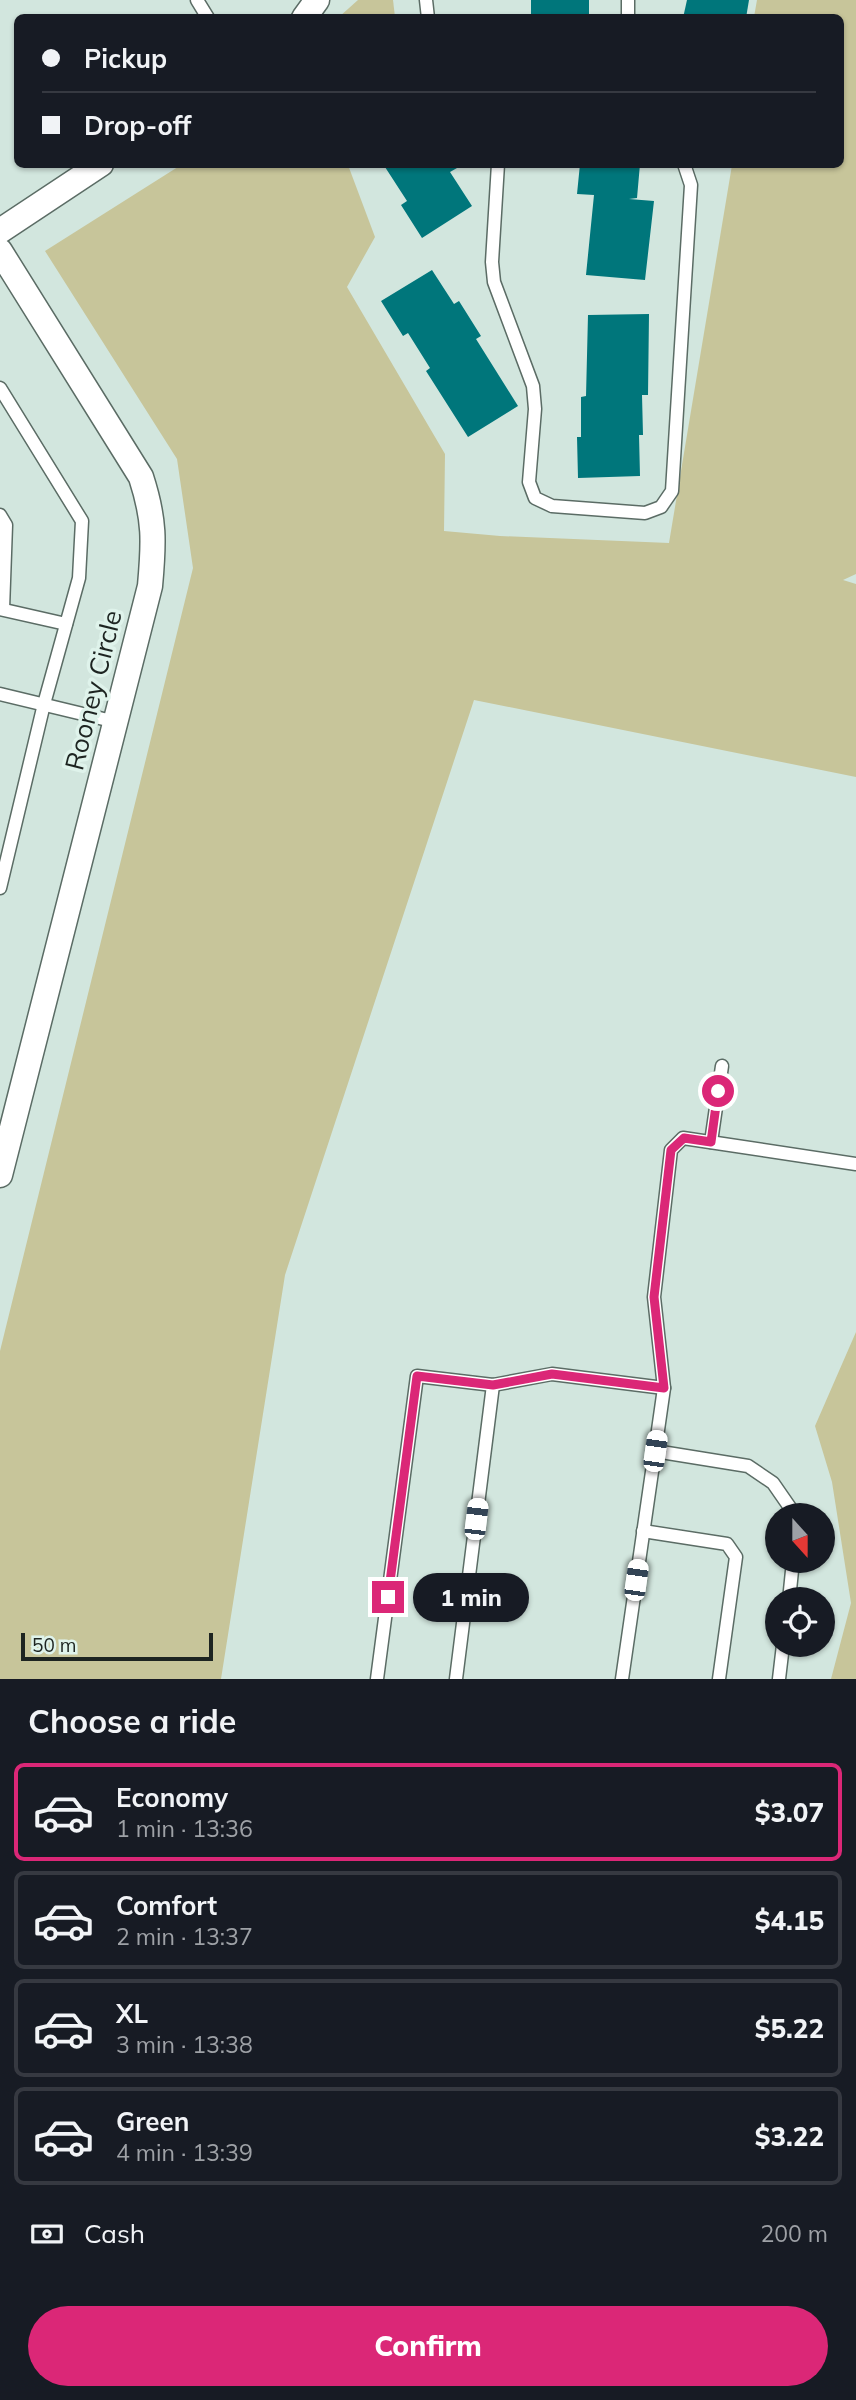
<!DOCTYPE html>
<html lang="en">
<head>
<meta charset="utf-8">
<style>
  body { margin:0; font-family:Mulish,sans-serif; background:#242831; color:#f1f3f6; height:100vh; display:flex; flex-direction:column; font-size:26px; white-space:nowrap }
  * { box-sizing:border-box; margin:0 }
  p { font-size:23px; color:#9ea1a6 }
  .icon { flex:none; width:38px; height:38px; fill:none; stroke:currentColor; stroke-width:2; stroke-linecap:round; stroke-linejoin:round }
  .map { position:relative; height:1679px; overflow:hidden }
  .side { display:flex; flex-direction:column; background:#171b24; flex:1 }
  .side>* { flex:none }
  .guide { position:absolute; left:14px; top:14px; width:830px; height:154px; border-radius:10px; box-shadow:0 2px 5px #0004; display:grid; align-content:center; height:154px; padding:0 28px; background:#171b24 }
  .needle { width:46px; rotate:159deg }
  .fabs { position:absolute; left:765px; top:1503px; display:grid; gap:14px }
  .fabs a { display:grid; place-items:center; width:70px; height:70px; border-radius:50%; background:#171b24; box-shadow:0 2px 5px #0004; font-size:35px }
  .scale { position:absolute; left:21px; bottom:18px; width:192px; box-sizing:border-box; padding-left:7px; border:4px solid #1d2421; border-top:0; font-size:19px; line-height:24px; white-space:nowrap; color:#1d2421; -webkit-text-stroke:5px #dff3eb; paint-order:stroke }
  .end { position:absolute; width:32px; height:32px; margin:-16px; border:9px solid #db2777; background:#fff; box-shadow:0 0 0 4px #fff }
  .from { border-radius:50% }
  .bubble { position:absolute; height:49px; border-radius:24px; background:#171b24; box-shadow:0 2px 5px #0004; font-size:23px; font-weight:800; line-height:49px; text-align:center }
  .car { position:absolute; width:21px; height:42px; margin:-21px -10px; border-radius:9px; box-shadow:0 0 5px 2px #0007; background:linear-gradient(#fff 24%,#345 0 40%,#fff 0 76%,#345 0 86%,#fff 0) }
  .guide b { display:flex; align-items:center; gap:24px; height:66px; font-size:26px }
  .guide b+b { border-top:2px solid #363941 }
  .guide i { width:18px; height:18px; background:#f1f3f6 }
  ul { padding:0; list-style:none }
  li { display:flex; align-items:center; gap:21px; height:98px; margin:0 14px 10px; padding:0 14px; border:4px solid #363941; border-radius:10px }
  li div { flex:1 }
  li b { display:block; font-size:26px }
  li em { font-style:normal; font-weight:800 }
  li.current { border-color:#db2777 }
  li>.icon { width:63px; height:63px; stroke-width:1.5 }
  h2 { padding:0 28px; font-size:32px; line-height:84px }
  .pay { display:flex; align-items:center; gap:18px; height:77px; padding:0 28px; font-size:26px }
  .pay p { margin-inline-start:auto }
  .action { display:flex; gap:14px; margin-top:auto; padding:14px 28px }
  .action a { flex:1; height:80px; border-radius:42px; background:#db2777; color:#fff; font-size:28px; font-weight:800; line-height:80px; text-align:center }
  .map>svg:first-child { display:block }
  .green { fill:#c7c59a }
  .building { fill:#00767b }
  .lines { fill:none; stroke-linecap:round; stroke-linejoin:round }
  .service-casing { stroke:#5b6c65; stroke-width:15 }
  .minor-casing { stroke:#5b6c65; stroke-width:27 }
  .service { stroke:#fff; stroke-width:12 }
  .minor { stroke:#fff; stroke-width:24 }
  .route { stroke:#db2777; stroke-width:9 }
  .labels { text-anchor:middle; dominant-baseline:central; stroke-width:7; stroke-linejoin:round; paint-order:stroke }
  .street-label { font-size:26px; fill:#1d2421; stroke:#dff3eb }
</style>
</head>
<body>
<div class="map">
<svg width="856" height="1679" viewBox="0 0 856 1679">
  <rect width="100%" height="100%" fill="#d2e6de"/>
  <!-- green -->
  <g class="green">
    <polygon points="358,0 393,0 395,17 339,17"/>
    <polygon points="757,0 856,0 856,574 843,580 856,584 856,777 474,700 285,1275 221,1679 0,1679 0,1351 193,568 177,459 45,251 181,165 348,165 375,237 347,287 445,454 444,531 500,536 669,543 732,165 840,164 840,18 754,17"/>
    <polygon points="856,1332 856,1679 831,1679 851,1603 832,1482 815,1426"/>
  </g>
  <!-- building -->
  <g class="building">
    <rect x="531" y="0" width="58" height="18"/>
    <polygon points="687,0 749,0 746,18 683,18"/>
    <polygon points="389,164 454,164 457,168 450,172 472,206 422,238 401,205 407,201 385,167"/>
    <polygon points="580,164 640,164 637,198 629,199 654,201 645,280 586,275 594,195 577,194"/>
    <polygon points="432,270 454,304 459,301 481,336 476,339 518,406 468,437 426,371 430,368 408,333 403,336 381,301"/>
    <polygon points="649,314 648,395 642,395 643,435 639,435 640,476 578,478 577,437 581,437 581,397 586,396 588,315"/>
  </g>
  <g class="lines">
    <!-- service casing -->
    <g class="service-casing">
      <g id="service">
        <polyline points="197,0 208,18"/>
        <polyline points="426,0 428,18"/>
        <polyline points="628,0 628,18"/>
        <polyline points="498,164 492,262 494,282 533,386 535,409 529,482 535,498 552,506 645,513 661,507 672,491 691,185 684,164"/>
        <polyline points="0,388 82,521 79,578 44,704 0,888"/>
        <polyline points="0,515 6,525 3,609"/>
        <polyline points="0,609 66,624"/>
        <polyline points="0,694 116,722"/>
        <polyline points="711,1142 722,1066"/>
        <polyline points="792,1516 791,1509 773,1483 748,1466 655,1451 664,1388 654,1297 671,1150 683,1138 856,1164"/>
        <polyline points="643,1531 727,1544 736,1557 719,1679"/>
        <polyline points="789,1600 793,1561"/>
        <polyline points="377,1679 417,1376 493,1385 552,1374 664,1388"/>
        <polyline points="456,1679 493,1385"/>
        <polyline points="622,1679 655,1451"/>
        <polyline points="779,1679 783,1645"/>
      </g>
    </g>
    <!-- minor casing -->
    <g class="minor-casing">
      <g id="minor">
        <polyline points="304,18 317,0"/>
        <polyline points="0,231 101,164"/>
        <path d="M0 251 141 477C155 520 154 542 150 586L0 1175"/>
      </g>
    </g>
    <!-- service -->
    <use href="#service" class="service"/>
    <!-- minor -->
    <use href="#minor" class="minor"/>
  </g>
  <g class="lines">
    <!-- route -->
    <polyline class="route" points="388,1597 417,1376 493,1385 552,1374 664,1388 654,1297 671,1150 684,1138 711,1142 718,1091"/>
  </g>
  <g class="labels">
    <!-- street labels -->
    <g class="street-label">
      <text transform="translate(93 690) rotate(-76)">Rooney Circle</text>
    </g>
  </g>
</svg>
<div class="fabs">
<a><svg class="needle" viewBox="-14 -14 28 28"><path d="M0-13l5 13h-10z" fill="#e53935"/><path d="M0 13l5-13h-10z" fill="#9ea1a6"/></svg></a>
<a><svg class="icon" aria-label="locate" viewBox="0 0 24 24"><circle cx="12" cy="12" r="6"/><path d="M12 2v4M12 18v4M2 12h4M18 12h4"/></svg></a>
</div>
<div class="scale">50 m</div>
<i class="end from" style="left:718px;top:1091px"></i>
<i class="end" style="left:388px;top:1597px"></i>
<div class="bubble" style="left:413px;top:1573px;width:116px">1 min</div>
<i class="car" style="left:655px;top:1451px;rotate:8deg"></i>
<i class="car" style="left:476px;top:1519px;rotate:7deg"></i>
<i class="car" style="left:636px;top:1580px;rotate:8deg"></i>
<div class="guide">
<b><i class="from"></i>Pickup</b>
<b><i></i>Drop-off</b>
</div>
</div>
<section class="side">
<h2>Choose a ride</h2>
<ul>
<li class="current"><svg class="icon" aria-label="car" viewBox="0 0 24 24"><path d="M5 17H2v-5l4-1 3-4h7l3 4 3 1v5h-3M9 17h6M6 11h13"/><circle cx="7" cy="17" r="2"/><circle cx="17" cy="17" r="2"/></svg><div><b>Economy</b><p>1 min · 13:36</p></div><em>$3.07</em></li>
<li><svg class="icon" aria-label="car" viewBox="0 0 24 24"><path d="M5 17H2v-5l4-1 3-4h7l3 4 3 1v5h-3M9 17h6M6 11h13"/><circle cx="7" cy="17" r="2"/><circle cx="17" cy="17" r="2"/></svg><div><b>Comfort</b><p>2 min · 13:37</p></div><em>$4.15</em></li>
<li><svg class="icon" aria-label="car" viewBox="0 0 24 24"><path d="M5 17H2v-5l4-1 3-4h7l3 4 3 1v5h-3M9 17h6M6 11h13"/><circle cx="7" cy="17" r="2"/><circle cx="17" cy="17" r="2"/></svg><div><b>XL</b><p>3 min · 13:38</p></div><em>$5.22</em></li>
<li><svg class="icon" aria-label="car" viewBox="0 0 24 24"><path d="M5 17H2v-5l4-1 3-4h7l3 4 3 1v5h-3M9 17h6M6 11h13"/><circle cx="7" cy="17" r="2"/><circle cx="17" cy="17" r="2"/></svg><div><b>Green</b><p>4 min · 13:39</p></div><em>$3.22</em></li>
</ul>
<div class="pay"><svg class="icon" aria-label="cash" viewBox="0 0 24 24"><path d="M3 7h18v10H3z"/><circle cx="12" cy="12" r="2"/></svg>Cash<p>200 m</p></div>
<div class="action"><a>Confirm</a></div>
</section>
</body>
</html>
